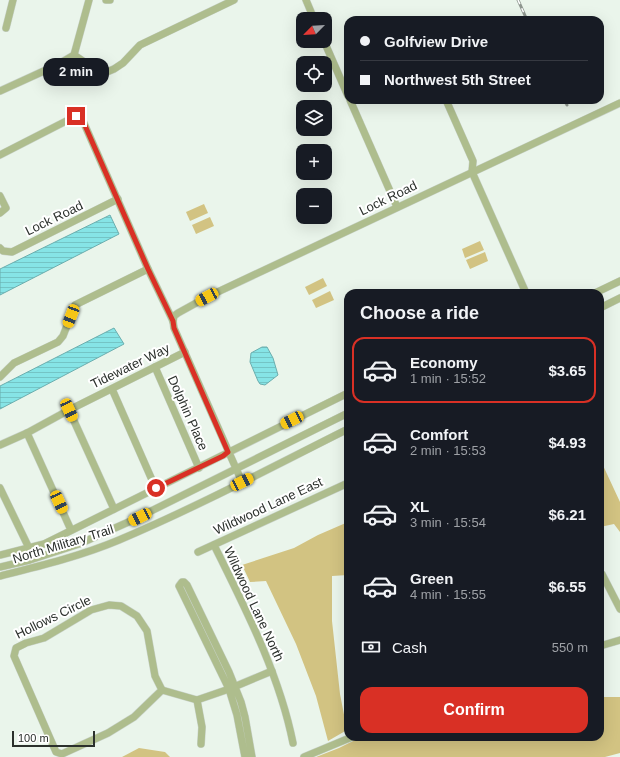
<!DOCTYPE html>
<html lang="en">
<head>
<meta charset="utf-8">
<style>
  body { margin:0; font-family:Arial,sans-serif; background:#242831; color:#f1f3f6; height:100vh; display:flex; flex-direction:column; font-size:15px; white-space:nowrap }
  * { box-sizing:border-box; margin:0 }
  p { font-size:13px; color:#9ea1a6 }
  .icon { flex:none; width:22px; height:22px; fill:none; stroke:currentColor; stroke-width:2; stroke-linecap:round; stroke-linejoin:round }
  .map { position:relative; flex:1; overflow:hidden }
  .drawer { position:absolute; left:344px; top:289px; width:260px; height:452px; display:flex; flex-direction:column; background:#171b24; border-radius:12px; box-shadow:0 4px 16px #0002 }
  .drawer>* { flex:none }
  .banner { position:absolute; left:344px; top:16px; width:260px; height:88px; border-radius:12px; box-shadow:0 4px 16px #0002; display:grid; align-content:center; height:88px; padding:0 16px; background:#171b24 }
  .needle { width:26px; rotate:246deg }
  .controls { position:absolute; left:296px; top:12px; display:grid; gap:8px }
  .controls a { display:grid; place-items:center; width:36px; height:36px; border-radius:8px; background:#171b24; box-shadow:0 4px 16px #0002; font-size:20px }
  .scale { position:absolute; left:12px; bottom:10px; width:83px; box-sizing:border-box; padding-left:4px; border:2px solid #2b302c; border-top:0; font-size:11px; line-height:14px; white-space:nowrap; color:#2b302c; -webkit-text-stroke:3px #fff; paint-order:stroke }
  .end { position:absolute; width:18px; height:18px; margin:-9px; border:5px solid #d93025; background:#fff; box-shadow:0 0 0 2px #fff }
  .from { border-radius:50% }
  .bubble { position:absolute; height:28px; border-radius:12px; background:#171b24; box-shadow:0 4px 16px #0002; font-size:13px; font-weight:800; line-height:28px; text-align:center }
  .car { position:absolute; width:12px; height:24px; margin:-12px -6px; border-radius:5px; box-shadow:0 0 3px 1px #0007; background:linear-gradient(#f5c518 24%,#345 0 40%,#f5c518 0 76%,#345 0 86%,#f5c518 0) }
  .banner b { display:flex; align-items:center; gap:14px; height:38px; font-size:15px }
  .banner b+b { border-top:1px solid #363941 }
  .banner i { width:10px; height:10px; background:#f1f3f6 }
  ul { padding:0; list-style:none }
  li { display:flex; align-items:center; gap:12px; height:66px; margin:0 8px 6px; padding:0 8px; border:2px solid transparent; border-radius:12px }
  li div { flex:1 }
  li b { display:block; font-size:15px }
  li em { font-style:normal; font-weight:800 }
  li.current { border-color:#d93025 }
  li>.icon { width:36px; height:36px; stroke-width:1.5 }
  h2 { padding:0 16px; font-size:18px; line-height:48px }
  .pay { display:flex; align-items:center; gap:10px; height:44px; padding:0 16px; font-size:15px }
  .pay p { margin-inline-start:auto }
  .primary-button { display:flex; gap:8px; margin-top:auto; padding:8px 16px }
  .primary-button a { flex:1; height:46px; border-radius:12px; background:#d93025; color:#fff; font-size:16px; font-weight:800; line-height:46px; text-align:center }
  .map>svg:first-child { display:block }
  .grass { fill:#d2c382 }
  .water { fill:url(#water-rules); stroke:#6baeae }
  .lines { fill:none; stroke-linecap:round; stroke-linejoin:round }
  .minor-casing { stroke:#c8d2c9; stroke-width:8 }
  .minor { stroke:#aebd8d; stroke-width:7 }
  .rail-casing { stroke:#8f9790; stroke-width:3 }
  .rail { stroke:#fff; stroke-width:1.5; stroke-dasharray:4.5; stroke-linecap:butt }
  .route { stroke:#d93025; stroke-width:5 }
  .labels { text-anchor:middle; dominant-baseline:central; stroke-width:4; stroke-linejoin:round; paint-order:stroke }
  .street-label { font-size:13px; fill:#2b302c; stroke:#fff }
</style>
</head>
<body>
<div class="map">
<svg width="620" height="757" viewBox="0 0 620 757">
  <defs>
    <pattern id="water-rules" width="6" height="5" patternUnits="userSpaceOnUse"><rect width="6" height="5" fill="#86e4e6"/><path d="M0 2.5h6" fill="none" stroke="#74c4c5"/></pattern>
  </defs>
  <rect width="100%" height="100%" fill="#eaf5eb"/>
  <!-- grass -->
  <g class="grass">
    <polygon points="204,204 208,213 190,221 186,212"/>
    <polygon points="210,217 214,226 196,234 192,225"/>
    <polygon points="480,241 484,250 465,258 462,249"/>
    <polygon points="485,252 488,261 470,269 466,260"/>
    <polygon points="323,278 327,286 309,295 305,287"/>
    <polygon points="330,291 334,300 316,308 312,300"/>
    <polygon points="600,459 620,502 620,532 614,524 600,527"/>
    <polygon points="348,522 348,575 332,576 332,621 340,694 347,730 328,741 316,696 296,644 266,581 250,582 242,565 294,548 318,535"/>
    <polygon points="600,697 620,697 620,753 605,757 316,757 339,748 361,737 600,737"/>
    <polygon points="139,748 165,752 170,757 122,757"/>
  </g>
  <!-- water -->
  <g class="water">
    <polygon points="110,215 119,234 0,295 0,269"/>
    <polygon points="114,328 124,344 0,409 0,386"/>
    <polygon points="262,347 267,347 273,358 278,375 265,385 260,384 258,381 250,362 251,353"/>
  </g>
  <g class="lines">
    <!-- minor casing -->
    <g class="minor-casing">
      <g id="minor">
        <polyline points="106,0 110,0"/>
        <polyline points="306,0 314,19"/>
        <polyline points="6,28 13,0"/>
        <polyline points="324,41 348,96"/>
        <polyline points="74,55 102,74 114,69 123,63 140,45 234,0"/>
        <polyline points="0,91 57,65 74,55 89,0"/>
        <polyline points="350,100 397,207"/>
        <polyline points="446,100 473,161 472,172 526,293"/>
        <polyline points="0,155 76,116 83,121 148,269 173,321 174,328 242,482"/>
        <polyline points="0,196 6,208 0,213"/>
        <polyline points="0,248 3,251 12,252 118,199"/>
        <polyline points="595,293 620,281"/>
        <polyline points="600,308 620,298"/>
        <polyline points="173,321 174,316 178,313 207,297 620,103"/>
        <polyline points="155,367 199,468"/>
        <polyline points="0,377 14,363 58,342 63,336 75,305 148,269"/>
        <polyline points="112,389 156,489"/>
        <polyline points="69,410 114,509"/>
        <polyline points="27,433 71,530"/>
        <polyline points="0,445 27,433 69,410 185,352"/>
        <polyline points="0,488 29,548"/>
        <path d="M214 545C245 608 279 673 293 743"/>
        <polyline points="198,552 348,483"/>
        <polyline points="0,555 44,544 348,393"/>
        <polyline points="0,567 30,560 79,544 133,520 348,413"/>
        <polyline points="600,573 602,574 620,609"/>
        <path d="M0 576C40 566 81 556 119 540 197 507 272 467 348 429"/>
        <polygon points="109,605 121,606 137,616 147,631 155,676 162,690 134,717 108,733 62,754 56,752 14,656 16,648 26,643 44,638 91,610"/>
        <polyline points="600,646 620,640"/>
        <polyline points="162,690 197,700 229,689 272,671"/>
        <polyline points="197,700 202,727 201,744"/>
        <polyline points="245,757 237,715 229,689 180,588 179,586 182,582 184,582 187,585 229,672 241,702 245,717 252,757"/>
        <polyline points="304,757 352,737"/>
      </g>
    </g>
    <!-- minor -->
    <use href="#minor" class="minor"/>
    <!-- rail casing -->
    <g class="rail-casing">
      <g id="rail">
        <polyline points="518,0 527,20"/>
        <polyline points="564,100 567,105"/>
      </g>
    </g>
    <!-- rail -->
    <use href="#rail" class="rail"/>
  </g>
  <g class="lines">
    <!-- route -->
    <polyline class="route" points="76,116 83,121 148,269 173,321 174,328 228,452 223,456 156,488"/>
  </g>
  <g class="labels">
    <!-- street labels -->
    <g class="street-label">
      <text transform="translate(388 198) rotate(-26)">Lock Road</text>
      <text transform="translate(54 218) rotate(-26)">Lock Road</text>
      <text transform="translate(130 366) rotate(-26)">Tidewater Way</text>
      <text transform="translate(188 413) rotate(66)">Dolphin Place</text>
      <text transform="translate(268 506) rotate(-25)">Wildwood Lane East</text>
      <text transform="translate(63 544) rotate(-17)">North Military Trail</text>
      <text transform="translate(254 604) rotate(65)">Wildwood Lane North</text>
      <text transform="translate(53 617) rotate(-26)">Hollows Circle</text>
    </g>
  </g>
</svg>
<div class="controls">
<a><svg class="needle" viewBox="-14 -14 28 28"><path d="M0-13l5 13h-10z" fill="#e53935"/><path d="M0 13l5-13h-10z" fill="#9ea1a6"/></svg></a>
<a><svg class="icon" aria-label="locate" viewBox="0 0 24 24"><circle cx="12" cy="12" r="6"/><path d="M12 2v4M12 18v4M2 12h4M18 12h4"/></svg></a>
<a><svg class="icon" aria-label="layers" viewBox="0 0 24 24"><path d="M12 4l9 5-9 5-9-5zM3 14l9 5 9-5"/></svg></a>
<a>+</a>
<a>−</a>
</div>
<div class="scale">100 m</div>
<i class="end from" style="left:156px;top:488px"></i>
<i class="end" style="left:76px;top:116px"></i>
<div class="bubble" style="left:43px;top:58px;width:66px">2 min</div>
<i class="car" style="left:207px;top:297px;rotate:242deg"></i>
<i class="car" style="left:71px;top:316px;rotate:201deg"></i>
<i class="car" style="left:69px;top:410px;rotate:155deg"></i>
<i class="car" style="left:292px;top:420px;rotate:244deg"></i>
<i class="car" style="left:242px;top:482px;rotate:64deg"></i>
<i class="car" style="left:59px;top:502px;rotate:155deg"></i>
<i class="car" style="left:140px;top:517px;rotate:244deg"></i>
<div class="banner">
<b><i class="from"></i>Golfview Drive</b>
<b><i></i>Northwest 5th Street</b>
</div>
<section class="drawer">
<h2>Choose a ride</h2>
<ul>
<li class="current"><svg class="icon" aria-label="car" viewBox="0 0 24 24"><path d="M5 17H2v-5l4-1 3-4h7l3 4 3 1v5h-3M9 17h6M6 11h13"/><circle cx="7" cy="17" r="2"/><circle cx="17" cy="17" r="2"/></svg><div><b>Economy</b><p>1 min · 15:52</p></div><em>$3.65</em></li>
<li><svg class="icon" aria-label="car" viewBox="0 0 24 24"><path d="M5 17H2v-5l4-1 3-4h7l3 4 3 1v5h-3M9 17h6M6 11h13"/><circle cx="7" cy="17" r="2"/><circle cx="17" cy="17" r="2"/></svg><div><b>Comfort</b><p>2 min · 15:53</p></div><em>$4.93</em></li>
<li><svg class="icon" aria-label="car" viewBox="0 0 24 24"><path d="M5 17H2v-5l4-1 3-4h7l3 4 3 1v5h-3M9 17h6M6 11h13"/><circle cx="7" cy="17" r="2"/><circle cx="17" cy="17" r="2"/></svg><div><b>XL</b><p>3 min · 15:54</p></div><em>$6.21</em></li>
<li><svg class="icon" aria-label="car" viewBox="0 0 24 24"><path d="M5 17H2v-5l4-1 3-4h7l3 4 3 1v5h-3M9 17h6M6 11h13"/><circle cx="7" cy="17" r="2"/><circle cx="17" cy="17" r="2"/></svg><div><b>Green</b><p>4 min · 15:55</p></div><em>$6.55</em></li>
</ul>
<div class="pay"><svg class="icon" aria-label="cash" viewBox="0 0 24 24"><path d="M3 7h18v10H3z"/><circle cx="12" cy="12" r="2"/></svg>Cash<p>550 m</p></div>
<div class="primary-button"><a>Confirm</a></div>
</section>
</div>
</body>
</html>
